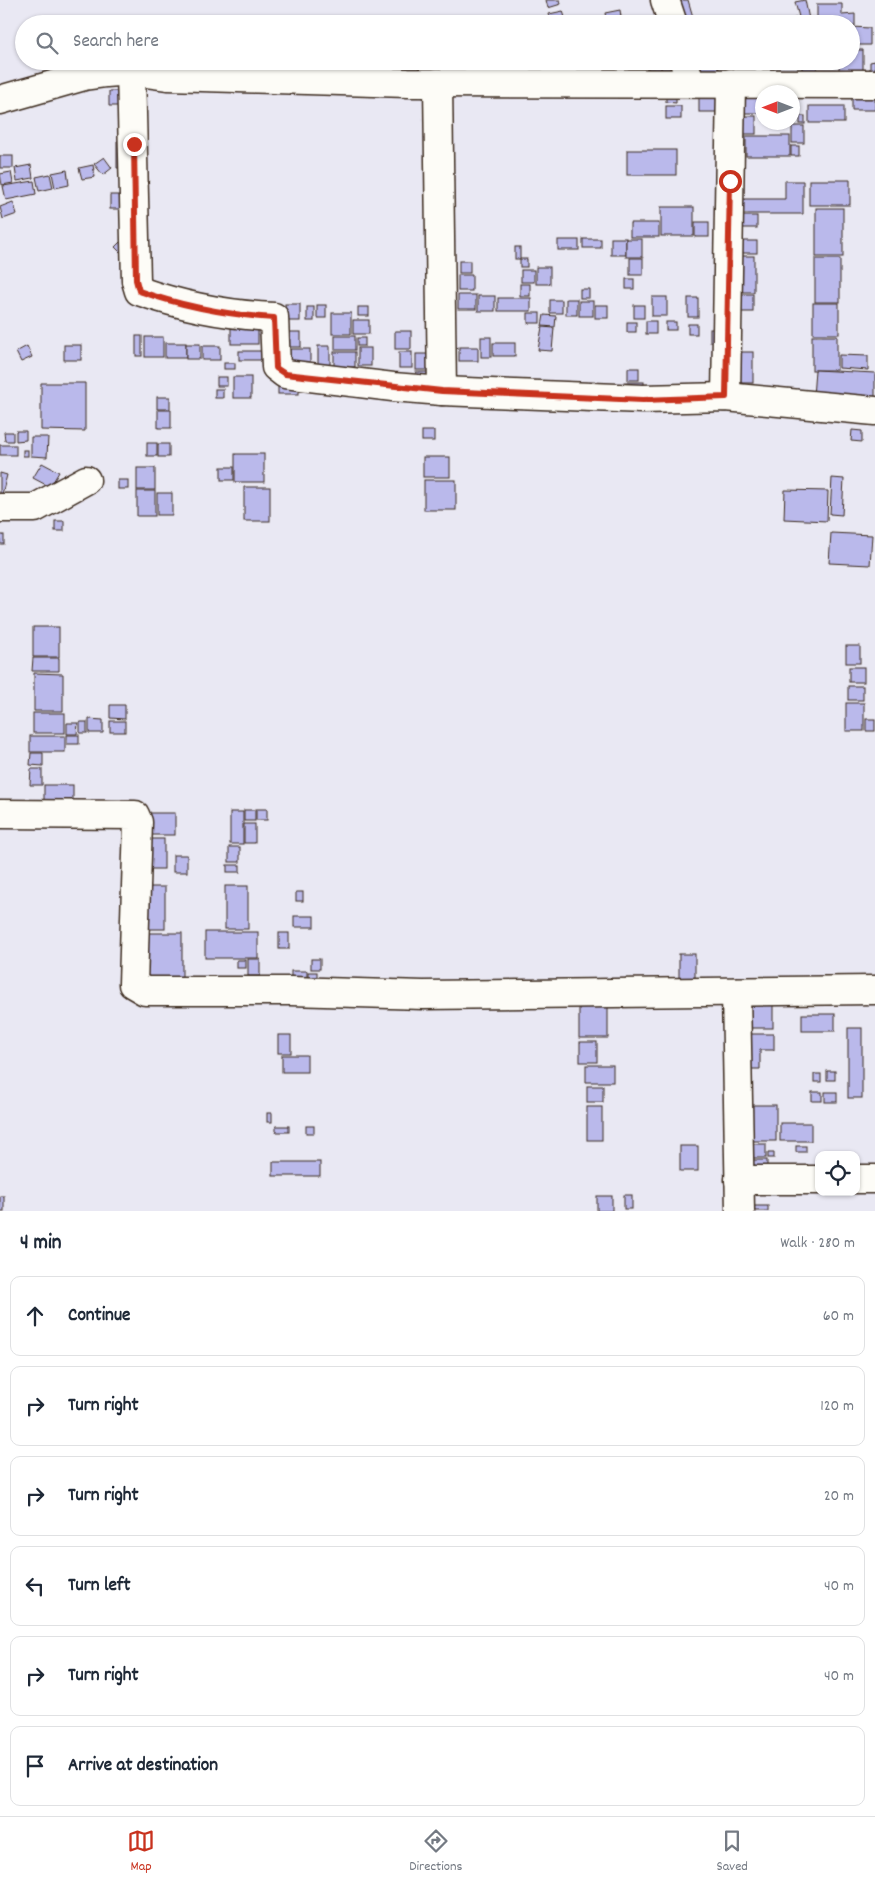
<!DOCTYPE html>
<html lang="en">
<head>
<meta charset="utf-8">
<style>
  :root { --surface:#fff; --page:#f6f6f7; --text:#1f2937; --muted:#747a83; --line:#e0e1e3; --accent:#c8321e }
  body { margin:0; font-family:Dekko,sans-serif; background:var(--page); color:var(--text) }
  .controls { position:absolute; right:15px; bottom:15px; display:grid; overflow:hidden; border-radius:10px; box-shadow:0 1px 4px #0004 }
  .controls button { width:45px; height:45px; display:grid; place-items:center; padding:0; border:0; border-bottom:1px solid var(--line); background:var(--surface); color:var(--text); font:25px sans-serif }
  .compass { position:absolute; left:755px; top:85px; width:45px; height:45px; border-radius:50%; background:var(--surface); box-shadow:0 1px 4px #0004; rotate:270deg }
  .stop { position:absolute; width:15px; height:15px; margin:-11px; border:4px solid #c8321e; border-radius:50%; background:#fff }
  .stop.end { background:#c8321e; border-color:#fff; box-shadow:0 1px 5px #0008 }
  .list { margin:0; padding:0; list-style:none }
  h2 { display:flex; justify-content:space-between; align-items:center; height:65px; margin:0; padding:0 20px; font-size:21px }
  h2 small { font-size:16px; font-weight:400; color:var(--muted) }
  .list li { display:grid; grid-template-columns:32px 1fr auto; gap:15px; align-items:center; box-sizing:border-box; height:80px; margin:0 10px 10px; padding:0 10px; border:1px solid var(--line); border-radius:10px }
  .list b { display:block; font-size:19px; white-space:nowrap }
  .list em { font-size:16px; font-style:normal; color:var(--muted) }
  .icon { flex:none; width:28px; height:28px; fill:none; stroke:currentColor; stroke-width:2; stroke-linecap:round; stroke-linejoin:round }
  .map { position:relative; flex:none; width:875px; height:1211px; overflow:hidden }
  .search { position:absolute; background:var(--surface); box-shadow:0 1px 4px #0004; left:15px; right:15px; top:15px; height:55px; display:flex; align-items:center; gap:12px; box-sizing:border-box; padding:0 18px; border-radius:28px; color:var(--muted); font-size:19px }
  .sheet { height:605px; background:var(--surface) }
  nav { display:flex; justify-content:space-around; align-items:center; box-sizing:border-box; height:70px; border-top:1px solid var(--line); background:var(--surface); font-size:14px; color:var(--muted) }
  nav a { display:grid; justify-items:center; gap:2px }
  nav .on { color:var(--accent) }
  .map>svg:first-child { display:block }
</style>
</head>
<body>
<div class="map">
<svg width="875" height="1211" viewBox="0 0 875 1211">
  <rect width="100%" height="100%" fill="#e9e8f3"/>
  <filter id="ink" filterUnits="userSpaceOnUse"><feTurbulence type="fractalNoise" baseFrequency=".02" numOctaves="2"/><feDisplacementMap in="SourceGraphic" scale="10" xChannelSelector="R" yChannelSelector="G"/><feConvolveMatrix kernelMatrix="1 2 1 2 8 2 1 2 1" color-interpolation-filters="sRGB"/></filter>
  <g filter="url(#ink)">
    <!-- building -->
    <g fill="#bab9eb" stroke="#3b2a1e">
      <polygon points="546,0 560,0 561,4 548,8"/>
      <polygon points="680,0 688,0 693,17 679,20 675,1"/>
      <polygon points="805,0 810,24 793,24 792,19 799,17 795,2"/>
      <polygon points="817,4 842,4 842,15 855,14 855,26 851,26 851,24 817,24"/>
      <polygon points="620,10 622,24 607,24 605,13"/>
      <polygon points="563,11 567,24 551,24 549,14"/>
      <polygon points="694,18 696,24 682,24 681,21"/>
      <polygon points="851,27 870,28 870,45 851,45"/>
      <polygon points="851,50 863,50 863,71 839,72 839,61 851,61"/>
      <polygon points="495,61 511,61 514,68 499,73"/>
      <polygon points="563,61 581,61 581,68 563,69"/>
      <polygon points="647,61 660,61 662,73 649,75"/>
      <polygon points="660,61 673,61 674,70 662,72"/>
      <polygon points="696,61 718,61 719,73 697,75"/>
      <rect x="757" y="61" width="16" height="15"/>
      <polygon points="875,61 875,71 870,71 870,62"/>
      <rect x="802" y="62" width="15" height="14"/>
      <polygon points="643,64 644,72 634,74 632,65"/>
      <polygon points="109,91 130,91 118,106 109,106"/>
      <polygon points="666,94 676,94 676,103 666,102"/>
      <rect x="744" y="97" width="18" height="16"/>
      <rect x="852" y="97" width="23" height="13"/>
      <rect x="699" y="98" width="20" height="14"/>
      <rect x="666" y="106" width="15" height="13"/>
      <rect x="809" y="106" width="35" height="17"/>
      <rect x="744" y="116" width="12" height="18"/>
      <rect x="800" y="116" width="5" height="8"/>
      <rect x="792" y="126" width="12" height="17"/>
      <rect x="746" y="136" width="44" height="20"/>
      <polygon points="130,140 130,168 117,168 117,141"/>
      <rect x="791" y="146" width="8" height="10"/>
      <rect x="627" y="150" width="49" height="25"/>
      <rect x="0" y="156" width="13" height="12"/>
      <polygon points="104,157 112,168 103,175 94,164"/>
      <polygon points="31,165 33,178 17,181 15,168"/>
      <polygon points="93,165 95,177 82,179 79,168"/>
      <polygon points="67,170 69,185 55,188 52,173"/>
      <polygon points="11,172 13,183 2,185 0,174"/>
      <polygon points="50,174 53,188 39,191 36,177"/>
      <rect x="809" y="180" width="41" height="25"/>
      <polygon points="34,181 36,194 6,200 3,186"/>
      <polygon points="785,181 803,181 803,214 742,214 742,199 785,199"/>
      <rect x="110" y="195" width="12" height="14"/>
      <polygon points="13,202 17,214 3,219 0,207"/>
      <rect x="661" y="207" width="33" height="29"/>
      <rect x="816" y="208" width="27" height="49"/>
      <rect x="742" y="216" width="15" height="12"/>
      <rect x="695" y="222" width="14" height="15"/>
      <rect x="630" y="223" width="29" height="14"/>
      <rect x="611" y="238" width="15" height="17"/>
      <rect x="583" y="239" width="18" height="9"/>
      <rect x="626" y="239" width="16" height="18"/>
      <polygon points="122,240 125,257 115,247"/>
      <rect x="558" y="240" width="21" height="10"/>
      <rect x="740" y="241" width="17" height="12"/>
      <rect x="515" y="247" width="5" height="12"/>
      <rect x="740" y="256" width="14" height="36"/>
      <rect x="630" y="258" width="13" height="17"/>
      <rect x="520" y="259" width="7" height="8"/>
      <rect x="815" y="259" width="25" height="43"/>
      <rect x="459" y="261" width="11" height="12"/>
      <rect x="536" y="267" width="14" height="17"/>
      <rect x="521" y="270" width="13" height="12"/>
      <rect x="458" y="275" width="14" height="16"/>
      <rect x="626" y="279" width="8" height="10"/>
      <rect x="520" y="284" width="10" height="12"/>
      <rect x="580" y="289" width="9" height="9"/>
      <rect x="738" y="294" width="15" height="18"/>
      <rect x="458" y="295" width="18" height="14"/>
      <rect x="478" y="296" width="17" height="15"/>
      <rect x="652" y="297" width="15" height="19"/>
      <rect x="498" y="298" width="33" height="13"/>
      <rect x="688" y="298" width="10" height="19"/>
      <rect x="566" y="299" width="11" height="16"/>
      <rect x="550" y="300" width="12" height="13"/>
      <rect x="579" y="301" width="14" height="15"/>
      <rect x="813" y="303" width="26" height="31"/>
      <rect x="285" y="304" width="15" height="17"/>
      <rect x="317" y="305" width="9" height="13"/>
      <rect x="595" y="305" width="13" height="13"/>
      <rect x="634" y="305" width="10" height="13"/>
      <rect x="307" y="307" width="7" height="14"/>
      <rect x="358" y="307" width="11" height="9"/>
      <rect x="332" y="313" width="19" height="21"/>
      <rect x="528" y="313" width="12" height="10"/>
      <polygon points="544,315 556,316 555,327 542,326"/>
      <rect x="353" y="320" width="16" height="14"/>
      <rect x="646" y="321" width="10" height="13"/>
      <rect x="627" y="322" width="9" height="10"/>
      <rect x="666" y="322" width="10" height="8"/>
      <rect x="688" y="324" width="9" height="10"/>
      <polygon points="542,327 554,328 552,351 538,350"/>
      <rect x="231" y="328" width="27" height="16"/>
      <rect x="710" y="329" width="13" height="13"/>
      <rect x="395" y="331" width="16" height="18"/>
      <rect x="285" y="332" width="16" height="15"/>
      <rect x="136" y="336" width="6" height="20"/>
      <rect x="335" y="336" width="20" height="14"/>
      <rect x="812" y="336" width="25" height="34"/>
      <rect x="145" y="337" width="18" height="20"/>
      <rect x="481" y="337" width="10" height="20"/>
      <rect x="357" y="338" width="8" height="8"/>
      <rect x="165" y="343" width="21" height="15"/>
      <rect x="493" y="343" width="22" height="13"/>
      <rect x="186" y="344" width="14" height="15"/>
      <rect x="64" y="345" width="17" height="15"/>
      <polygon points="27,346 32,357 21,362 16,352"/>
      <rect x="202" y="346" width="18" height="14"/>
      <rect x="318" y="346" width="12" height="19"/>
      <rect x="459" y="347" width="19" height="14"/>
      <rect x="358" y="348" width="13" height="18"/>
      <rect x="286" y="349" width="24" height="16"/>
      <rect x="239" y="351" width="24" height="9"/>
      <rect x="334" y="352" width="21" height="15"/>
      <rect x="399" y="352" width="13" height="16"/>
      <rect x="738" y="352" width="15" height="31"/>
      <rect x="416" y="354" width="23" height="16"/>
      <polygon points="839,355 868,356 868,370 839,368"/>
      <rect x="224" y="363" width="11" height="6"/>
      <rect x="628" y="368" width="11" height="12"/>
      <polygon points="815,370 875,373 875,400 813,397"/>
      <rect x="416" y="372" width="19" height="6"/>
      <rect x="217" y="377" width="10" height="9"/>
      <rect x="233" y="377" width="18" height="21"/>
      <rect x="278" y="380" width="21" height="14"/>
      <rect x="624" y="382" width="20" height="11"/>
      <polygon points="41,383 85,383 85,431 41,430"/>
      <rect x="215" y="389" width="8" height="9"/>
      <rect x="157" y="397" width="13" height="12"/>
      <rect x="158" y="410" width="13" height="18"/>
      <polygon points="852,430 862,431 862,442 851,441"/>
      <polygon points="16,431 26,431 26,440 16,441"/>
      <rect x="422" y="431" width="12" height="10"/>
      <polygon points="4,432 13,432 13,441 5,441"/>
      <polygon points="31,437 48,437 47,457 31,456"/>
      <rect x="147" y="443" width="10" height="13"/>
      <rect x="158" y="444" width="11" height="13"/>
      <rect x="0" y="445" width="16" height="10"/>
      <rect x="23" y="450" width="5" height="6"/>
      <rect x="235" y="454" width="29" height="28"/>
      <rect x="423" y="457" width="27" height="20"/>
      <polygon points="42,463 59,472 50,487 33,478"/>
      <rect x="221" y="467" width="13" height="13"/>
      <rect x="137" y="468" width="18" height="22"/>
      <polygon points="0,473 7,475 0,502"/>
      <polygon points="832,478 844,479 842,515 830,514"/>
      <rect x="118" y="480" width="10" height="9"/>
      <rect x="424" y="480" width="32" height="30"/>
      <rect x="244" y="487" width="26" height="34"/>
      <polygon points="785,490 828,491 827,521 784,519"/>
      <rect x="137" y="491" width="18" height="25"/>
      <rect x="157" y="493" width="15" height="22"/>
      <rect x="55" y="521" width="9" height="10"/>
      <polygon points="831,533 872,535 870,565 829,563"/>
      <rect x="0" y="535" width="4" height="9"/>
      <rect x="33" y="627" width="26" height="30"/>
      <rect x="846" y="646" width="14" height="17"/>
      <polygon points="33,658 59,658 59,671 32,671"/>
      <rect x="849" y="667" width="15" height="15"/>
      <polygon points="34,673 63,674 63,711 34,711"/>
      <rect x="848" y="686" width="15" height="14"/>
      <rect x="846" y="703" width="18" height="28"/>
      <polygon points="110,705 125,705 125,719 110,718"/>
      <rect x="33" y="713" width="32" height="20"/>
      <polygon points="89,719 103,720 103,733 89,733"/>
      <rect x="866" y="719" width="9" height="12"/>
      <rect x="110" y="721" width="15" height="11"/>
      <rect x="80" y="722" width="7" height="11"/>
      <polygon points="67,723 78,723 77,734 67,734"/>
      <rect x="67" y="735" width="12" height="9"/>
      <rect x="30" y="736" width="35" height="16"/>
      <polygon points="31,753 43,753 43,766 30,765"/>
      <polygon points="31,769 42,769 42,785 30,785"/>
      <rect x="44" y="785" width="29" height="18"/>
      <rect x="256" y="809" width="11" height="11"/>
      <rect x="244" y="810" width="11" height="11"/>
      <rect x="230" y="812" width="13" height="32"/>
      <rect x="148" y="813" width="27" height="22"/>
      <rect x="244" y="824" width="11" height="19"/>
      <rect x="150" y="839" width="14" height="30"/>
      <rect x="229" y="847" width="11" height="15"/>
      <rect x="173" y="855" width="14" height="17"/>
      <rect x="227" y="865" width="13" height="7"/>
      <rect x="225" y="886" width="23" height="43"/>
      <rect x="148" y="887" width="17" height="42"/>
      <rect x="296" y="892" width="7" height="9"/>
      <rect x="294" y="916" width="20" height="11"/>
      <rect x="205" y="932" width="53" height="26"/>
      <rect x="146" y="933" width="36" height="48"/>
      <rect x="279" y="933" width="10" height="16"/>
      <rect x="679" y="954" width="16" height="26"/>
      <rect x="248" y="959" width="12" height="17"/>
      <rect x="311" y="959" width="9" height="10"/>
      <rect x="237" y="960" width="9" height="8"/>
      <rect x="291" y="971" width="16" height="12"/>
      <rect x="308" y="972" width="9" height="11"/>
      <rect x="750" y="997" width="23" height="31"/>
      <rect x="579" y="999" width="29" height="39"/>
      <rect x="802" y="1014" width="33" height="17"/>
      <rect x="848" y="1028" width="14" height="70"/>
      <polygon points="747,1034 774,1034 774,1050 760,1050 760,1069 747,1069"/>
      <rect x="278" y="1035" width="13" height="18"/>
      <rect x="580" y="1042" width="17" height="20"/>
      <rect x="282" y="1055" width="25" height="17"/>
      <rect x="586" y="1065" width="27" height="17"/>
      <rect x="827" y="1071" width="8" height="9"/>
      <rect x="814" y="1074" width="7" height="8"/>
      <rect x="587" y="1086" width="16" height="16"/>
      <rect x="812" y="1092" width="10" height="9"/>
      <rect x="825" y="1092" width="12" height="10"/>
      <rect x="751" y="1105" width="25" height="36"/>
      <rect x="587" y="1107" width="15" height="33"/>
      <rect x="267" y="1113" width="5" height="9"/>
      <rect x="780" y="1123" width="31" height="18"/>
      <rect x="276" y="1126" width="13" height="6"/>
      <rect x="306" y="1126" width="8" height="7"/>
      <rect x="751" y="1144" width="15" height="14"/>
      <rect x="680" y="1146" width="18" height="25"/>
      <rect x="796" y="1146" width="10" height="6"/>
      <rect x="768" y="1153" width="6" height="5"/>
      <rect x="752" y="1160" width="15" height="8"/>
      <rect x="273" y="1162" width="47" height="14"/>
      <rect x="624" y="1195" width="8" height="14"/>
      <rect x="0" y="1196" width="4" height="15"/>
      <rect x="597" y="1196" width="15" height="15"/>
      <rect x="752" y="1206" width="16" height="5"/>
    </g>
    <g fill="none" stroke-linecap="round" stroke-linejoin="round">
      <defs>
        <g id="minor">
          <polyline points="665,0 673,24"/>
          <polyline points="684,61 690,83"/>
          <path d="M131,71l5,210 3,10c43,15 90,24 135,26l2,50 9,7 108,13 49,4 -4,-308"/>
          <polyline points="0,100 84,76 106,73 131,71 167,76 408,83 875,84"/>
          <polyline points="442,391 643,399 726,397 875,411"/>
          <polyline points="726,397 731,83"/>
          <polyline points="0,508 35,508 86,480"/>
          <polyline points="0,814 135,815 138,822 133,984 145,991 291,991 423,995 875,990"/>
          <polyline points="736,992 740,1211"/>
          <polyline points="856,1179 875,1179"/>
          <polyline points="739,1180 819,1180"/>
        </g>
      </defs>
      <!-- minor casing -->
      <use href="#minor" stroke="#3b2a1e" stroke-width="31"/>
      <!-- minor -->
      <use href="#minor" stroke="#fdfcf7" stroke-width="28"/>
    </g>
  </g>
  <g fill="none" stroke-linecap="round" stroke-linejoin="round" filter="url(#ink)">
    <!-- route -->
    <path stroke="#c8321e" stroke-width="6" d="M134,144l2,136 3,11c43,15 90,24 135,27l2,50 9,6 157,17 201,9 83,-3 4,-216"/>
  </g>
</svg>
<div class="controls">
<button><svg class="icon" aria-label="locate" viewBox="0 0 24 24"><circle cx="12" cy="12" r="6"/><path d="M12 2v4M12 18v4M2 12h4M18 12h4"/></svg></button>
</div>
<svg class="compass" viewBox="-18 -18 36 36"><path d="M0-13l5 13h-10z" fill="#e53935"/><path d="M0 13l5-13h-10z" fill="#747a83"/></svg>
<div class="stop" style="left:730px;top:181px"></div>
<div class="stop end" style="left:134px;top:144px"></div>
<div class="search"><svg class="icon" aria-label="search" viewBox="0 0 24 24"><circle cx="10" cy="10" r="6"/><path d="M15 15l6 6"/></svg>Search here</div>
</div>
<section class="sheet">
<h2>4 min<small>Walk · 280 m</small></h2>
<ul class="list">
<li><svg class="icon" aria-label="ahead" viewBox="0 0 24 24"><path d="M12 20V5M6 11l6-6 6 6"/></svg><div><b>Continue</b></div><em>60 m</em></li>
<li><svg class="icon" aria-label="right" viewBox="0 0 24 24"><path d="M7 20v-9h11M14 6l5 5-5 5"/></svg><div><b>Turn right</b></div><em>120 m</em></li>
<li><svg class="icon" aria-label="right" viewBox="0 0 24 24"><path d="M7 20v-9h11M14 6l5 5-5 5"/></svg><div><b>Turn right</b></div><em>20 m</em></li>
<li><svg class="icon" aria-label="left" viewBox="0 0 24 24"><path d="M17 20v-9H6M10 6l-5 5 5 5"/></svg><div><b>Turn left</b></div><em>40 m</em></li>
<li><svg class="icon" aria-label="right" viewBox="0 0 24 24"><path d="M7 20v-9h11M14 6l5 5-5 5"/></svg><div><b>Turn right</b></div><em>40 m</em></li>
<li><svg class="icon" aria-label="arrive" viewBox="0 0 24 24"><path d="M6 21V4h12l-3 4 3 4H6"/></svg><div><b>Arrive at destination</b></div></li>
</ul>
</section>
<nav>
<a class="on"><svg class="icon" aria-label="map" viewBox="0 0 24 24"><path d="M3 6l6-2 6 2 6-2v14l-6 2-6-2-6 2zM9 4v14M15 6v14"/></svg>Map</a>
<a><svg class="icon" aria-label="directions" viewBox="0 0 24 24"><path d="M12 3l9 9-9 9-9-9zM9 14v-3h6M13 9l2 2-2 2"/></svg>Directions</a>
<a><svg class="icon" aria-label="saved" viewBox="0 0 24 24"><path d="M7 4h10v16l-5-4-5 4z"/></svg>Saved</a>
</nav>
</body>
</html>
